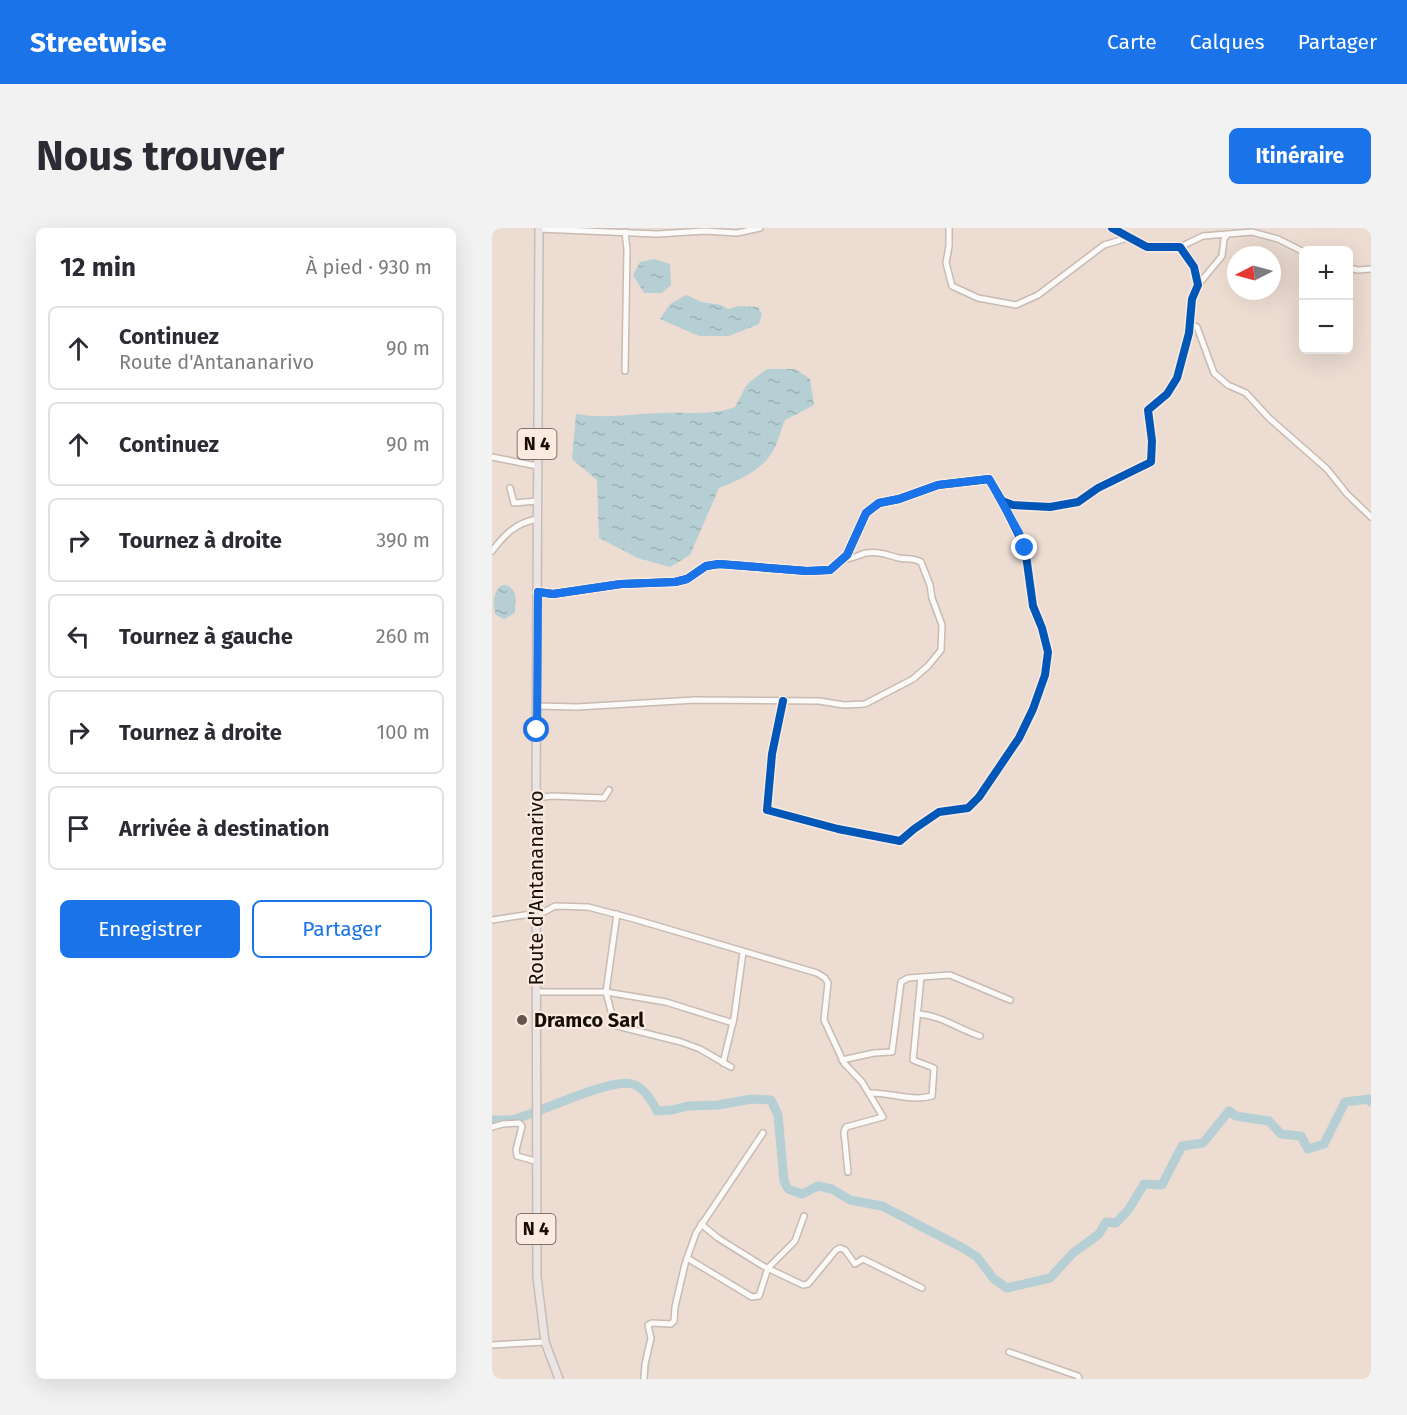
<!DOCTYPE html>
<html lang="fr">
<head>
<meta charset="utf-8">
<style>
  :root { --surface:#fff; --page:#f2f2f3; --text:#2b2b33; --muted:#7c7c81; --line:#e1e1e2; --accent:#1a73e8 }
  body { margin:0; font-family:"Fira Sans",sans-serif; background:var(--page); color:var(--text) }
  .controls { position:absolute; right:18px; top:18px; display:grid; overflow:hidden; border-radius:9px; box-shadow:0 6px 24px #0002 }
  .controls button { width:54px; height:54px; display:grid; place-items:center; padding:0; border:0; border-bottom:2px solid var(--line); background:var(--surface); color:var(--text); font:30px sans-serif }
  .compass { position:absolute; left:735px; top:18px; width:54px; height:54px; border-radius:50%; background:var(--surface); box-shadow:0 6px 24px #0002; rotate:264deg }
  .stop { position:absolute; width:18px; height:18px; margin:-14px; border:4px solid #1a73e8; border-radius:50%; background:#fff }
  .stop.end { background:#1a73e8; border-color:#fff; box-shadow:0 2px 6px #0008 }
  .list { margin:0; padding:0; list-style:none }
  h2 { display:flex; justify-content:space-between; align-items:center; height:78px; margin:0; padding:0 24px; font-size:26px }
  h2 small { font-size:20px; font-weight:400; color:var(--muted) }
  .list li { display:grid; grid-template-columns:39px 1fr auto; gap:18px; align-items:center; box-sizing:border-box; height:84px; margin:0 12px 12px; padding:0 12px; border:2px solid var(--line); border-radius:9px }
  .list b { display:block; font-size:22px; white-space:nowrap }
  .list p { margin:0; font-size:20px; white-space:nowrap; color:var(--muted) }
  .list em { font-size:20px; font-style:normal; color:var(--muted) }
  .actions { display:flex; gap:12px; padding:18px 24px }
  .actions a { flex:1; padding:14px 0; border:2px solid var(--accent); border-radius:9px; text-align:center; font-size:21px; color:var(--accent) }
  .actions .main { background:var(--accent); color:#fff }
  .icon { flex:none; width:33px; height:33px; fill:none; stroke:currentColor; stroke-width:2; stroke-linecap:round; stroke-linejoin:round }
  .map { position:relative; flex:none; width:879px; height:1151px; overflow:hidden; border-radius:9px }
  header { display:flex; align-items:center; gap:36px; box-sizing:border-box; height:84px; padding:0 30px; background:var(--accent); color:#fff }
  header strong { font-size:28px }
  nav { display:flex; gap:33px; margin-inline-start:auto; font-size:21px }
  .intro { display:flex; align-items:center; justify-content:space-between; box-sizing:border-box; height:144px; padding:0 36px }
  h1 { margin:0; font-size:42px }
  .button { padding:15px 27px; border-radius:9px; background:var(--accent); color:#fff; font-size:21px; font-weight:700 }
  main { display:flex; gap:36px; padding:0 36px }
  aside { flex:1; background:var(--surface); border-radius:9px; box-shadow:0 6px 24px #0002 }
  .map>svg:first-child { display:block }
</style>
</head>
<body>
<header>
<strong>Streetwise</strong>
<nav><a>Carte</a><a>Calques</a><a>Partager</a></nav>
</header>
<div class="intro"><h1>Nous trouver</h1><a class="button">Itinéraire</a></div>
<main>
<aside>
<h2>12 min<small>À pied · 930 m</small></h2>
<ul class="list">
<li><svg class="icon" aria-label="ahead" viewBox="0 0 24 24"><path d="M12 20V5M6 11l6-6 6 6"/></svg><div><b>Continuez</b><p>Route d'Antananarivo</p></div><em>90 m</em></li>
<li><svg class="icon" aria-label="ahead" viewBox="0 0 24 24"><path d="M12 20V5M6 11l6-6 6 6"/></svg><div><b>Continuez</b></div><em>90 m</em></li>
<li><svg class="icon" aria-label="right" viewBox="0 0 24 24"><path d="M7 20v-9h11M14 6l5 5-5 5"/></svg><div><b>Tournez à droite</b></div><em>390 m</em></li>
<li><svg class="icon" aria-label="left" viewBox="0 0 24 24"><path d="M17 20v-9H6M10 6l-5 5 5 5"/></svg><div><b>Tournez à gauche</b></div><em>260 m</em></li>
<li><svg class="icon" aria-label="right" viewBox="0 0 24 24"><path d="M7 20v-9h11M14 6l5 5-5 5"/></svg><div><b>Tournez à droite</b></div><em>100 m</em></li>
<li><svg class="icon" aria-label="arrive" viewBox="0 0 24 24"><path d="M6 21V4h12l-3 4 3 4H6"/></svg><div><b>Arrivée à destination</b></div></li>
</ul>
<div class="actions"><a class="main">Enregistrer</a><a>Partager</a></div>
</aside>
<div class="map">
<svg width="879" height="1151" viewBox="0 0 879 1151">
  <defs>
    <pattern id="water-ripples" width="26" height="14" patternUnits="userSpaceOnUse" patternTransform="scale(1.5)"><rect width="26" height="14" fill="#b6cfd4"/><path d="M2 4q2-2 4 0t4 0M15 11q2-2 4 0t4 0" fill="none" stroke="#9cb1b4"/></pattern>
  </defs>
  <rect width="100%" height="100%" fill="#ecdcd2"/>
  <!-- water -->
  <g fill="url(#water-ripples)">
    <polygon points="162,31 178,36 179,57 170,65 152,65 141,47 148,34"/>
    <polygon points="194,67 210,74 229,77 236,81 246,78 266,79 270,86 267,96 237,108 207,108 168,91 178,76"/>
    <path d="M275,141h28l15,10 4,26 -29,15c-4,10 -7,22 -12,31 -12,20 -33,29 -54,37l-29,67 -20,12 -32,-9 -39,-20 -2,-58 -25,-21 4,-45c28,5 57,0 85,-1 25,-1 50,3 74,-6l12,-23z"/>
    <path d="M13,357c14,4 10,16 10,28l-11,6 -8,-4c-4,-11 -3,-20 4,-29z"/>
  </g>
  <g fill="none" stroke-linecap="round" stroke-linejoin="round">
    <!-- river -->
    <path stroke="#b6cfd4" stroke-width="9" d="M0,892c7,0 16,1 23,-1 26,-7 95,-41 117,-35 12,3 20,17 25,27l15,-1 16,-4 30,-1 34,-6 19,1 7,15 6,66 4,8 14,5 16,-8 14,3 18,11 32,6 81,42 14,9 17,22 13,9 43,-10 23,-25 26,-19 7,-12 10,1 13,-14 15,-25 18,1 20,-39 21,-3 26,-32 7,5 33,5 12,13 20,2 7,13 16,-5 21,-42 24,-3 2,3"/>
    <defs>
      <g id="minor">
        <polyline points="457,0 457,18 454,35 460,58 486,70 524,77 546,67 612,17 639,9"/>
        <polyline points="47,1 165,6 213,3 245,5 268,0"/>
        <polyline points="133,4 135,21 133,143"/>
        <polyline points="688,19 711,8 760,4 786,11 812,24"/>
        <polyline points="856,40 866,42 879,41"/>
        <polyline points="706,57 730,28 732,11 735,7"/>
        <polyline points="698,96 705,99 722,145 736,157 754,165 777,190 835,241 855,266 879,289"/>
        <polyline points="0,229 45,238"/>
        <polyline points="18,260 22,275 45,273"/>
        <path d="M0,323c13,-17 24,-28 45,-32"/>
        <polyline points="46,364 61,366 129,356 183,354 195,351 214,338 227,336 315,343 338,342 355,327 374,285 387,275 407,271 446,257 497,251 510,273 521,277 558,279 586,274 606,260 659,234 660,213 656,182 675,166 685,150 697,105 700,71 706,57 702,39 688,19 655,19 620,0"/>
        <polyline points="291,473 280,526 275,582 346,601 408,613 422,601 447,584 476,580 487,569 527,510 541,481 553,447 556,424 550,400 541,378 533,320 510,273"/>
        <path d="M46,478l39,1 118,-7 124,1 25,4 21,-1 48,-25 15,-13 13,-16 1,-25 -10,-27 -2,-13 -9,-23c-10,-5 -13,-2 -22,-4 -12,-3 -21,-7 -33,-5 -8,2 -15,7 -23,6"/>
        <polyline points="44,570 60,568 112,570 117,562"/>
        <polyline points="125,686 114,764 122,795 125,798 189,814 208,821 239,839"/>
        <polyline points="0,692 52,684 63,678 96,679 142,691 325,745 333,750 336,755 332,792 352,835 370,854 391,889 354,899 352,904 356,944"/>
        <polyline points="44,764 114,764 174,774 241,795"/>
        <path d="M425,786c24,1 41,15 63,22"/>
        <polyline points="350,832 382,825 400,824 409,754 416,750 458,747 518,772"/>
        <polyline points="231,835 242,790 251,724"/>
        <path d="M377,865c21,-1 43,9 63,3l2,-28 -21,-8 8,-83"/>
        <polyline points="0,899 11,896 27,895 30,898 24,922 25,928 43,933"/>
        <polyline points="209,996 226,1010 271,1038 311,1057 316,1056 344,1022 348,1020 353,1022 363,1036 371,1031 430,1060"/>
        <polyline points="195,1030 260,1069 267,1068 276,1040 303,1013 312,988"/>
        <polyline points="0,1117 53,1114"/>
        <polyline points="517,1124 586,1148 587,1151"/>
        <polyline points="152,1151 153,1136 159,1110 156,1097 160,1095 179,1096 182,1093 183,1079 193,1036 204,1005 271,905"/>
      </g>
      <polyline id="major" points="47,0 44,570 45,1049 53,1114 67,1151"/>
    </defs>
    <!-- minor casing -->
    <use href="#minor" stroke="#c7bbb3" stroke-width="8"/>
    <!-- major casing -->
    <use href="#major" stroke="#c5bdb9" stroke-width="10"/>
    <!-- minor -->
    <use href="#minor" stroke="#fcfaf8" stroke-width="5"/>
    <!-- major -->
    <use href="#major" stroke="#ece4e3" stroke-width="7"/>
    <defs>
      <g id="cycleway">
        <polyline points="46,364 61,366 129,356 183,354 195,351 214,338 227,336 315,343 338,342 355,327 374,285 387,275 407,271 446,257 497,251 510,273 521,277 558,279 586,274 606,260 659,234 660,213 656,182 675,166 685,150 697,105 700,71 706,57 702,39 688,19 655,19 620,0"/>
        <polyline points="291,473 280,526 275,582 346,601 408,613 422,601 447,584 476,580 487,569 527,510 541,481 553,447 556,424 550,400 541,378 533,320 510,273"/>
      </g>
    </defs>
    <!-- cycleway casing -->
    <use href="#cycleway" stroke="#fbeadf" stroke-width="11"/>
    <!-- cycleway -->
    <use href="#cycleway" stroke="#0057b8" stroke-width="8"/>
  </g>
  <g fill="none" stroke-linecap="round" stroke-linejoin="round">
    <!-- route -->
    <polyline stroke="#1a73e8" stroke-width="8" points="45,502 46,364 61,366 129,356 183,354 195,351 214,338 227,336 315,343 338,342 355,327 374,285 387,275 407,271 446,257 497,251 527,305 533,320"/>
  </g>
  <!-- markers -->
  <circle fill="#61554e" stroke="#fbeadf" stroke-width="2" cx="30" cy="792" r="6"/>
  <g text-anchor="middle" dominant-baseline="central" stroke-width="4.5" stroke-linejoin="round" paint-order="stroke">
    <!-- shield labels -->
    <g fill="#fbeadf" stroke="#5b4f48" stroke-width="1.5">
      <rect x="25.5" y="201" width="39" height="30" rx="4.5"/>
      <rect x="24.5" y="986" width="39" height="30" rx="4.5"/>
    </g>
    <g font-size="18" font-weight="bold" fill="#160d07">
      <text x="45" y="216">N 4</text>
      <text x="44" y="1001">N 4</text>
    </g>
    <!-- street labels -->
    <g font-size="20" fill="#160d07" stroke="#fbeadf">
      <text transform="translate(44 660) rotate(-90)">Route d'Antananarivo</text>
    </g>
    <!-- poi labels -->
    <g font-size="20" font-weight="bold" fill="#160d07" stroke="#fbeadf" text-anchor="start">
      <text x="42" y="792">Dramco Sarl</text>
    </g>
  </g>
</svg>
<div class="controls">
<button>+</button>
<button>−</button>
</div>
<svg class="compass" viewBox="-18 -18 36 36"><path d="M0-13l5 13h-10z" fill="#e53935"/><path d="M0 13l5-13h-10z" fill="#7c7c81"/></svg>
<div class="stop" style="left:45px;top:502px"></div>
<div class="stop end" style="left:533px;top:320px"></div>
</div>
</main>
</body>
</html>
